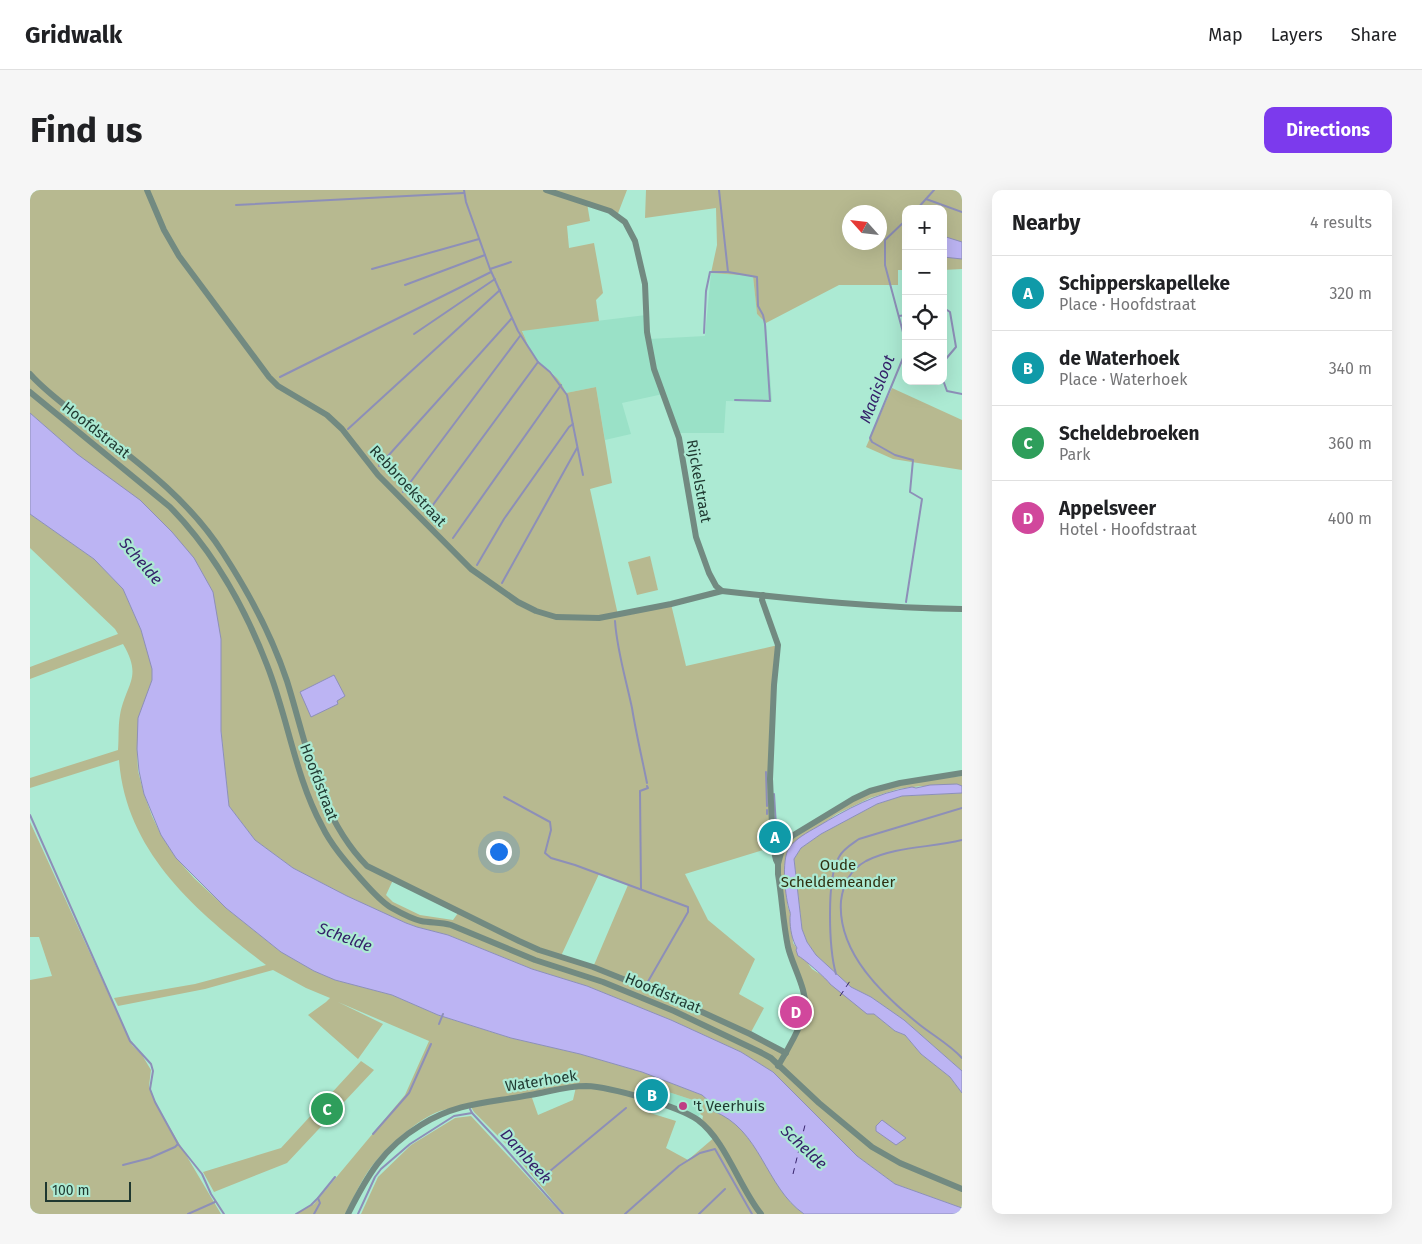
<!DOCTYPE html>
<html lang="en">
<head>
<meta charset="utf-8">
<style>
  :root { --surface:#fff; --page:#f6f6f6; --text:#202124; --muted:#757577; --line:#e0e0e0; --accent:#7c3aed }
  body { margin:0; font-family:"Fira Sans",sans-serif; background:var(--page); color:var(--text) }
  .controls { position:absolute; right:15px; top:15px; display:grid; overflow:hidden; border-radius:10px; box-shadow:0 5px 20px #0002 }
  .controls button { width:45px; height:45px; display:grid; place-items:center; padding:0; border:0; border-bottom:1px solid var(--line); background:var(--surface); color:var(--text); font:25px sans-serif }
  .compass { position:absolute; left:812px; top:15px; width:45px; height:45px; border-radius:50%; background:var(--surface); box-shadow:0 5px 20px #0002; rotate:297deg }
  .scale { position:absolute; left:15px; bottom:12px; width:86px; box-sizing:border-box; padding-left:5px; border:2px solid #1f3830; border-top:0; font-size:14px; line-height:18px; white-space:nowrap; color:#1f3830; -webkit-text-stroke:4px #acead3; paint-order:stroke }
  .you { position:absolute; left:468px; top:661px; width:18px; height:18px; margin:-12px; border:4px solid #fff; border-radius:50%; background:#1a73e8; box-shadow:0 0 0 8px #1a73e833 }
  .badge { display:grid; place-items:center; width:32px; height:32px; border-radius:50%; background:var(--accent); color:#fff; font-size:16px; font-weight:700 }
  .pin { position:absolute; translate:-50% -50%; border:2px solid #fff; box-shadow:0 1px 5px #0006 }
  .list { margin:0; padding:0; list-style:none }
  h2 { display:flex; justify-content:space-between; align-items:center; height:65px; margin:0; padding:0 20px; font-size:21px }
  h2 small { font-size:16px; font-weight:400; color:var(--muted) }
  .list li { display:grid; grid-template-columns:32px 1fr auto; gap:15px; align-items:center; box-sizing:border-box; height:75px; padding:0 20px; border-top:1px solid var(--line) }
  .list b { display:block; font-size:19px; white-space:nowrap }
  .list p { margin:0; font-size:16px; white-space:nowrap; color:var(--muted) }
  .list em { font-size:16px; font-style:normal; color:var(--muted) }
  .icon { flex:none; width:28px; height:28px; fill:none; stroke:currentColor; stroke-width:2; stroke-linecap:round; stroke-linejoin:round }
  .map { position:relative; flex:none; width:932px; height:1024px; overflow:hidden; border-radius:10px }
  header { display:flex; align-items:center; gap:30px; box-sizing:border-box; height:70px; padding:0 25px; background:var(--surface); border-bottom:1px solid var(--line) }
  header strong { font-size:24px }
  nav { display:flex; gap:28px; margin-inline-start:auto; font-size:18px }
  .intro { display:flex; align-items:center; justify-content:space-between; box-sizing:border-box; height:120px; padding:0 30px }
  h1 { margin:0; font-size:35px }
  .button { padding:12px 22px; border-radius:10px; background:var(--accent); color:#fff; font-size:18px; font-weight:700 }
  main { display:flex; gap:30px; padding:0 30px }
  aside { flex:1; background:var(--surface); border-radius:10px; box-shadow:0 5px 20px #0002 }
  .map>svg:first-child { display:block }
</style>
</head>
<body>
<header>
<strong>Gridwalk</strong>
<nav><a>Map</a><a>Layers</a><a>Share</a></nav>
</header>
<div class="intro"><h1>Find us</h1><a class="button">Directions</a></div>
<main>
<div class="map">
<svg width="932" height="1024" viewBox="0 0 932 1024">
  <rect width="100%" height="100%" fill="#acead3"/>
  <!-- built -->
  <g fill="#9ae1c7">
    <polygon points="681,83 723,86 727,124 736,133 742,212 696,211 694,243 647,243 633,204 592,213 601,244 575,250 566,197 536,203 521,181 509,173 501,163 492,140 616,125 619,149 675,146"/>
    <polygon points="614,894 669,912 673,917 670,924 668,927 603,906 605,900"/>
  </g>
  <!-- green -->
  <g fill="#b7b990" fill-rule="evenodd">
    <path d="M0,0h597l-10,26 -30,-13 3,18 -23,5 2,22 25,-5 9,50 -7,7 3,21 -77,10c5,10 8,24 17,32 13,13 19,11 27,30l30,-6 16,96 -22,6 28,126 53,-11 15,62 92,-21 -5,85v117l-88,27 23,46 47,39 -16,35 25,14 -14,26 36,19 20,-43 -15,-52 -13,-84 7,-30 68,-45 47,-16 62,-7v10h-41l-23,3 -28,9 -33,16 -41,28 -7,6 -4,14 1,32 2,14 3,6 2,29 19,26 14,9 16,15 32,21 21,17 10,4 16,19 29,23 12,16v115l-67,-24 -38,-28 -84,-84 -32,-20 -70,-32 -84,-34 -55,-17 -84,-34 -31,-8 -11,-4 -59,-27 -54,-28 -38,-28 -26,-34 -8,-75 -9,-140 -19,-33 -21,-26 -95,-78 -47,-41zM569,684l29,11 -34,80 -33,-9zM363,690l65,33 -5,7 -33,-5 -27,-13 -7,-7z"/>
    <path d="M616,0h316v79l-19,1v-61h-37v61h-8v15h-59l-73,38 -9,-9 -4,-38 -42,-3 6,-28 -1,-37 -71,10zM819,22h30v30h-30z"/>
    <polygon points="862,198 932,230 932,280 863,269 836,257"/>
    <path d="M0,324l64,45 29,30 18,41 9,27 2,12v11l-15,69 1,22 6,23 8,22 9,19 15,23 18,20 32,30 55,44 33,19 21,9 57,15 46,20 73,23 69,16 62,18 60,23 8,7 3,9c49,18 52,76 91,103h-240l-59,-71 -31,-31 -3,-5c-10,0 -21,1 -31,4 -23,8 -57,39 -71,59 -9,13 -16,29 -24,44h-49l18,-10 91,-109 24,-54 -91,-39 45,22 -25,35 -50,-44 18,-13 4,-4 -24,-10 -33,-18 -68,19 -87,17 -4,-8 81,-14 71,-19c-69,-53 -140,-112 -147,-205l-89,28v-10l88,-28c1,-11 0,-24 2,-35 6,-32 23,-37 3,-71l-93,35v-12l88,-33 -3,-5 -85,-81zM614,894l55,18 4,5 -3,7 3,2 -1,5 14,15 -28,24 -22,-12 10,-27 -29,-9 3,-11 -17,-5 2,-6h5zM546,897l-3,13 -35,15 -7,-20z"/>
    <polygon points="620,366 628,400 607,405 598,372"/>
    <polygon points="932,603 932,881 874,830 841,807 821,797 786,765 777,752 772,739 764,669 771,658 791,644 847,614 872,606"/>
    <polygon points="0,632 102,855 112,865 121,880 119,896 127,916 191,1024 0,1024 0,790 22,786 9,747 0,747"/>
    <polygon points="331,871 344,880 257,973 184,1002 173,982 251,958"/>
    <polygon points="441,926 532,1024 331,1024 348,987 381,955 425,928"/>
  </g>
  <!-- water -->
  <g fill="#bcb4f3" stroke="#8d8fb8">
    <polygon points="913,46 932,52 932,69 913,67"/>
    <path d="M0,223l47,41 63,46 32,32 22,26 19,34 8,47v92l8,75 26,34 38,28 54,28 59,27 11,4 31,8 84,34 55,17 84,34 70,32 32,20 84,84 38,28 67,24v6h-158c-39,-27 -43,-85 -91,-103l-3,-9 -8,-7 -60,-23 -62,-18 -69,-16 -73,-23 -46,-20 -57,-15 -21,-9 -33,-19 -55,-44 -50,-50 -15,-23 -17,-41 -5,-23 -2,-22 1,-31 14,-38v-11l-11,-39 -18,-41 -29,-30 -64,-45z"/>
    <polygon points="304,485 315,506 307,511 308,514 281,527 270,502"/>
    <path d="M927,594l5,2v7l-60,3 -25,8 -56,30 -20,14 -7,11 8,70 5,13 9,13 35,32 20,10 33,23 58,51v22l-12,-16 -29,-23 -16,-19 -10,-4 -21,-17h-7l-37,-30c-2,-4 -28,-27 -32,-28l-2,-6 1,-2c-5,-8 -7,-19 -7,-29 0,-6 1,-2 0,-7 -5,-14 -9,-52 -1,-64 6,-9 19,-16 28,-21 30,-18 59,-34 95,-40l4,1 14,-3z"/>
    <polygon points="852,930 876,948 866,955 846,941 846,936"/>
  </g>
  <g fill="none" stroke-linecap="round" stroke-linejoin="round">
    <!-- stream -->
    <g stroke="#8d8fb8" stroke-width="2">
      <polyline points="434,0 436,12 460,79 488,141 508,172 520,182 537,205 553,285"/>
      <polyline points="896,9 932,22"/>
      <polyline points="206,15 434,3"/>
      <polyline points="887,19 904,0"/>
      <polyline points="342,79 449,49"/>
      <polyline points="460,79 481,72"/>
      <polyline points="698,82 727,87 728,116 733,125 735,134 740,211 705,210"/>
      <polyline points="375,95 455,65"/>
      <polyline points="913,120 917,120 920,122 926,157 915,170 913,182"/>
      <polyline points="869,126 876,125"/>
      <polyline points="674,143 676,101 680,82 698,82 689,0"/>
      <polyline points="384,144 465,89"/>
      <polyline points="250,187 461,82"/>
      <polyline points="913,190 917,201 932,204"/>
      <polyline points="318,239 470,100"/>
      <polyline points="349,276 482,128"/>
      <polyline points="373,302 490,146"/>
      <polyline points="397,323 508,172"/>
      <polyline points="423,348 531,195"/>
      <polyline points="447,375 474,329 539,237 543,234"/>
      <polyline points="472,393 547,258"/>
      <polyline points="876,412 892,309 880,302 883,270 865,265 842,252 840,248 873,168 874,146 855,75 855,50 876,30"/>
      <path d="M585,431c2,30 11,58 17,87 4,25 10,50 15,75"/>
      <polyline points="736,582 737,616"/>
      <polyline points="744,604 746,636"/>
      <polyline points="474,607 520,632 521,640 515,663 521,668 545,675 658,717 658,722 616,795"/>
      <polyline points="737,620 737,624"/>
      <polyline points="0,625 100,851 121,874 123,881 120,899 125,912 148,954 172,984 181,1004 194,1024"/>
      <path d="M932,650c-32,8 -66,6 -96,21 -16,9 -23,23 -25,40 -4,52 43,95 79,124 14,11 30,20 42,33"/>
      <polyline points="611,699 610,601 618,598 617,596"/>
      <path d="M806,784c-7,-25 -10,-95 3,-117 4,-8 13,-13 20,-18l103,-31"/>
      <polyline points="409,834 413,824"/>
      <polyline points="440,919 442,923 473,956 533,1024"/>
      <polyline points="343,944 379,903 401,854"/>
      <polyline points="93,975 120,968 145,957 148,954"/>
      <polyline points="514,986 596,918"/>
      <polyline points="158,1024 185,1012"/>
      <polyline points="266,1024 281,1015 288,1008"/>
      <polyline points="284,1024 290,1013 288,1008 305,987"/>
      <polyline points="328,1024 345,987 351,979 380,954 424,926 442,923"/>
      <polyline points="595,1024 649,976 670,963 685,959 722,1024"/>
      <polyline points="669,1024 695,999"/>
    </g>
    <!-- ferry -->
    <g stroke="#35226a" stroke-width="1" stroke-dasharray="6 5" stroke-linecap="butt">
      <polyline points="810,806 820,791"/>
      <polyline points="763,984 775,935"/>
    </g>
    <!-- street -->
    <g stroke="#728a81" stroke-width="6">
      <polyline points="117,0 134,40 149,66 239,187 248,196 297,225 312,239 348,285 441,379 488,412 506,421 526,427 569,428 641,414 692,401"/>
      <path d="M516,0l64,21 15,11 10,19 10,43 2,48 7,37 25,69 17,99 13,36 7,13 6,5c80,9 160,17 240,18"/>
      <path d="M0,184c16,18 36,32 55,47 50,39 103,77 138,132 26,40 49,83 64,128 20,64 31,135 80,185l152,75 20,9 54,17 85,34 72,33 36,19"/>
      <path d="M0,202l140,115c43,44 75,101 97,158 21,53 28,111 55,161 9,19 25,37 38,52 9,10 19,22 30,29 9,5 21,12 31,14 11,2 20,1 30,4l84,35 68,22 71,29 86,41 11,6 48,45 53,44 28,16 62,26"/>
      <polyline points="733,405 732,410 748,455 744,495 740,589 743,657 746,670 748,674"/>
      <path d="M748,876c8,-13 25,-43 27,-56 3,-19 -13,-45 -17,-63 -5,-24 -6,-49 -10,-73v-10l3,-11 4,-9 7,-8 61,-37 17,-8 30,-8 62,-10"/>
      <path d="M318,1024c19,-38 35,-66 73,-89 37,-23 68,-22 109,-30 18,-3 37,-9 56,-9 25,1 92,20 112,34 28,21 41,67 63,94"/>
    </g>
  </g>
  <!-- markers -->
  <circle fill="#bf3c84" stroke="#acead3" stroke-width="2" cx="653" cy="916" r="5"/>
  <g text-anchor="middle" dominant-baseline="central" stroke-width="4.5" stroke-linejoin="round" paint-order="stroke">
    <!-- street labels -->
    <g font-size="15" fill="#1f3830" stroke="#acead3">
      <text transform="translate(66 240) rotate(38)">Hoofdstraat</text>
      <text transform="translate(669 291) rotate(80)">Rijckelstraat</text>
      <text transform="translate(378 296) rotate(47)">Rebbroekstraat</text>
      <text transform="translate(289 592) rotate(69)">Hoofdstraat</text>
      <text transform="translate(633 803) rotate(23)">Hoofdstraat</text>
      <text transform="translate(511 891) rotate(-9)">Waterhoek</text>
    </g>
    <!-- park labels -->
    <g font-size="15" fill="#2f3011" stroke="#acead3">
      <text x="808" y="675">Oude<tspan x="808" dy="17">Scheldemeander</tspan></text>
    </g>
    <!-- poi labels -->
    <g font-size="15" fill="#1f3830" stroke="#acead3" text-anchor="start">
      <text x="663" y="916">'t Veerhuis</text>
    </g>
    <!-- water labels -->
    <g font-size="16" font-style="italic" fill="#35226a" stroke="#acead3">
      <text transform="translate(847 199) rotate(-69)">Maaisloot</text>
      <text transform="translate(111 371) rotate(49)">Schelde</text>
      <text transform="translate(315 747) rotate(20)">Schelde</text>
      <text transform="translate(774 957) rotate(43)">Schelde</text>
      <text transform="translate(496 966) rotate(48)">Dambeek</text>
    </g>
  </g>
</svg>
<div class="controls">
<button>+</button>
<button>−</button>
<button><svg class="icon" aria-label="locate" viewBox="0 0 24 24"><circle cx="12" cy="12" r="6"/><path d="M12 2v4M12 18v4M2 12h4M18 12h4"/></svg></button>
<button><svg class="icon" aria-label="layers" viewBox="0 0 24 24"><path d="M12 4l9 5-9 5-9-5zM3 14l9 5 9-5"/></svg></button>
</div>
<svg class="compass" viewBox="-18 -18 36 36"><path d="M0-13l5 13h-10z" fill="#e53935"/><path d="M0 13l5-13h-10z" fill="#757577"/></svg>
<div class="scale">100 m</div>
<div class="you"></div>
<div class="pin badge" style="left:745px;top:647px;background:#0f9aa8">A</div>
<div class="pin badge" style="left:622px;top:905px;background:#0f9aa8">B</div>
<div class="pin badge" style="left:297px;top:919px;background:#2e9e5b">C</div>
<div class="pin badge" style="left:766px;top:822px;background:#d1479c">D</div>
</div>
<aside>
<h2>Nearby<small>4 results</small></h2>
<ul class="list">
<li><span class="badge" style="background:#0f9aa8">A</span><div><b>Schipperskapelleke</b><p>Place · Hoofdstraat</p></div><em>320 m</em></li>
<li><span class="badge" style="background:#0f9aa8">B</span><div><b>de Waterhoek</b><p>Place · Waterhoek</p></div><em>340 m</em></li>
<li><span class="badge" style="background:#2e9e5b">C</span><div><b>Scheldebroeken</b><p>Park</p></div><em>360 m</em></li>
<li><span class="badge" style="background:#d1479c">D</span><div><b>Appelsveer</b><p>Hotel · Hoofdstraat</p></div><em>400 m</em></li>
</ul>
</aside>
</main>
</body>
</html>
